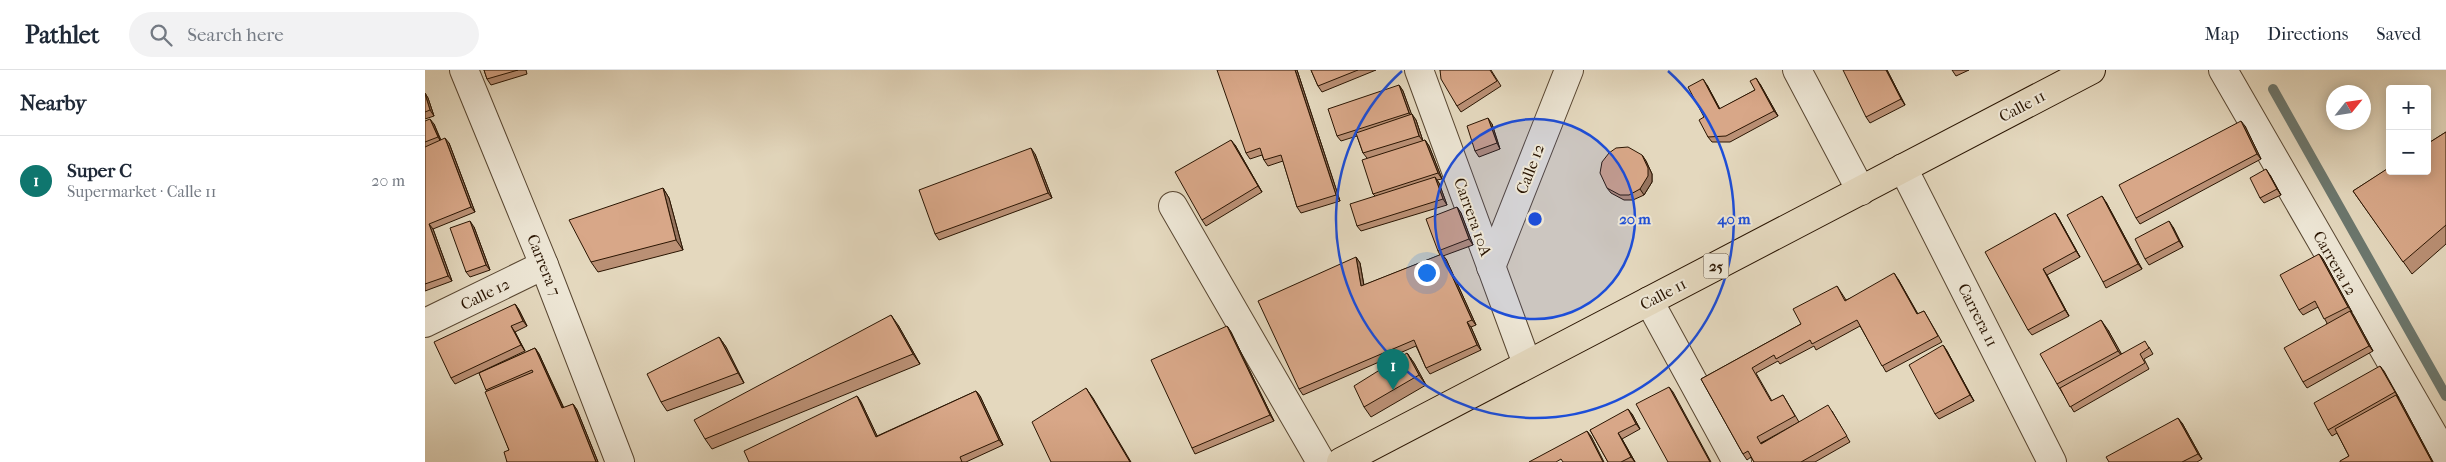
<!DOCTYPE html>
<html lang="en">
<head>
<meta charset="utf-8">
<style>
  :root { --surface:#fff; --page:#f2f2f3; --text:#1f2937; --muted:#747a83; --line:#e0e1e3; --accent:#0f766e }
  body { margin:0; font-family:"IM FELL French Canon",serif; background:var(--page); color:var(--text) }
  .controls { position:absolute; right:15px; top:15px; display:grid; overflow:hidden; border-radius:5px; box-shadow:0 2px 12px #0003 }
  .controls button { width:45px; height:45px; display:grid; place-items:center; padding:0; border:0; border-bottom:1px solid var(--line); background:var(--surface); color:var(--text); font:25px sans-serif }
  .compass { position:absolute; left:1901px; top:15px; width:45px; height:45px; border-radius:50%; background:var(--surface); box-shadow:0 2px 12px #0003; rotate:60deg }
  .you { position:absolute; left:1001px; top:202px; width:18px; height:18px; margin:-12px; border:4px solid #fff; border-radius:50%; background:#1a73e8; box-shadow:0 0 0 8px #1a73e833 }
  .badge { display:grid; place-items:center; width:32px; height:32px; border-radius:50%; background:var(--accent); color:#fff; font-size:16px; font-weight:700 }
  .pin { position:absolute; translate:-50% -41px; filter:drop-shadow(0 1px 2px #0008) }
  .pin::after { content:''; position:absolute; top:26px; width:18px; height:15px; background:inherit; clip-path:polygon(0 0,100% 0,50% 100%) }
  .list { margin:0; padding:0; list-style:none }
  h2 { display:flex; justify-content:space-between; align-items:center; height:65px; margin:0; padding:0 20px; font-size:21px }
  h2 small { font-size:16px; font-weight:400; color:var(--muted) }
  .list li { display:grid; grid-template-columns:32px 1fr auto; gap:15px; align-items:center; box-sizing:border-box; height:90px; padding:0 20px; border-top:1px solid var(--line) }
  .list b { display:block; font-size:19px; white-space:nowrap }
  .list p { margin:0; font-size:16px; white-space:nowrap; color:var(--muted) }
  .list em { font-size:16px; font-style:normal; color:var(--muted) }
  .icon { flex:none; width:28px; height:28px; fill:none; stroke:currentColor; stroke-width:2; stroke-linecap:round; stroke-linejoin:round }
  .map { position:relative; flex:none; width:2021px; height:392px; overflow:hidden }
  header { display:flex; align-items:center; gap:30px; box-sizing:border-box; height:70px; padding:0 25px; background:var(--surface); border-bottom:1px solid var(--line) }
  header strong { font-size:24px }
  nav { display:flex; gap:28px; margin-inline-start:auto; font-size:18px }
  .search { width:350px; height:45px; background:var(--page); display:flex; align-items:center; gap:12px; box-sizing:border-box; padding:0 18px; border-radius:28px; color:var(--muted); font-size:19px }
  main { display:flex }
  aside { flex:1; background:var(--surface) }
  .map>svg:first-child { display:block }
</style>
</head>
<body>
<header>
<strong>Pathlet</strong>
<div class="search"><svg class="icon" aria-label="search" viewBox="0 0 24 24"><circle cx="10" cy="10" r="6"/><path d="M15 15l6 6"/></svg>Search here</div>
<nav><a>Map</a><a>Directions</a><a>Saved</a></nav>
</header>
<main>
<aside>
<h2>Nearby<small></small></h2>
<ul class="list">
<li><span class="badge">1</span><div><b>Super C</b><p>Supermarket · Calle 11</p></div><em>20 m</em></li>
</ul>
</aside>
<div class="map">
<svg width="2021" height="392" viewBox="0 0 2021 392">
  <rect width="100%" height="100%" fill="#e4d8be"/>
  <filter id="stains"><feTurbulence type="fractalNoise" baseFrequency=".004" numOctaves="4"/><feColorMatrix values="0 0 0 0 .2 0 0 0 0 .09 0 0 0 0 .02 0 0 0 .5 -.17"/></filter>
  <radialGradient id="worn" r=".72"><stop offset=".6" stop-color="#630" stop-opacity="0"/><stop offset="1" stop-color="#630" stop-opacity=".3"/></radialGradient>
  <g fill="none" stroke-linecap="round" stroke-linejoin="round">
    <!-- stream -->
    <polyline stroke="#6b776e" stroke-width="10" points="1848,19 2021,326"/>
    <defs>
      <g id="minor">
        <polyline points="39,0 119,195 195,392"/>
        <polyline points="994,0 1102,294"/>
        <polyline points="1372,0 1436,121"/>
        <polyline points="1798,0 2021,387"/>
        <polyline points="1478,98 1627,392"/>
        <polyline points="748,136 896,392"/>
        <polyline points="1066,197 1144,0"/>
        <polyline points="1224,231 1312,392"/>
        <polyline points="0,253 119,195"/>
      </g>
      <polyline id="major" points="916,392 1666,0"/>
    </defs>
    <!-- minor casing -->
    <use href="#minor" stroke="#584631" stroke-width="30"/>
    <!-- major casing -->
    <use href="#major" stroke="#2a1502" stroke-width="30"/>
    <!-- minor -->
    <use href="#minor" stroke="#ede6d5" stroke-width="28"/>
    <!-- major -->
    <use href="#major" stroke="#e4d8be" stroke-width="28"/>
  </g>
  <!-- wall -->
  <g fill="#ba9075" stroke="#2a1502">
    <polygon points="59,0 101,0 102,4 66,15 62,9"/>
    <polygon points="872,0 915,131 876,143 872,137 858,91 843,96 839,90 837,85 825,89 821,83"/>
    <polygon points="886,0 951,0 897,22 893,16"/>
    <polygon points="1015,0 1066,0 1076,16 1036,42 1032,36"/>
    <polygon points="1462,0 1480,35 1445,53 1441,47"/>
    <polygon points="1527,0 1544,0 1531,6"/>
    <polygon points="1335,14 1353,46 1305,72 1287,72 1283,67 1279,47 1282,15 1295,39 1330,20"/>
    <polygon points="974,15 978,21 986,44 991,50 998,71 1000,70 1004,76 1017,109 1012,110 1014,113 1022,135 936,161 932,156 950,126 948,124 942,88 938,83 932,66 916,71 912,66"/>
    <polygon points="0,23 3,28 9,46 0,49"/>
    <polygon points="0,51 9,54 16,70 24,73 50,142 8,159 27,211 0,221"/>
    <polygon points="1067,54 1075,79 1054,87 1050,81"/>
    <polygon points="1820,56 1836,89 1715,154 1711,148"/>
    <polygon points="2021,62 2021,174 1987,204 1928,121"/>
    <polygon points="810,75 837,122 781,156 777,150"/>
    <polygon points="610,84 627,128 514,170 510,164"/>
    <polygon points="1217,85 1221,91 1227,104 1227,112 1219,125 1208,130 1199,130 1186,123 1182,118"/>
    <polygon points="1845,105 1856,125 1839,133 1835,128"/>
    <polygon points="238,118 244,128 258,180 173,202 166,192"/>
    <polygon points="1681,132 1717,199 1681,218 1678,212"/>
    <polygon points="1032,137 1036,143 1048,175 1018,186 1021,189 1051,255 1046,257 1056,280 1005,304 1001,298 991,276 878,325 874,319 931,187 935,193 939,215 1015,185 1013,181"/>
    <polygon points="1630,143 1634,149 1655,187 1622,205 1644,246 1607,265 1603,260"/>
    <polygon points="49,157 65,200 45,207 41,202"/>
    <polygon points="1748,157 1758,177 1724,195 1720,189"/>
    <polygon points="1894,184 1898,189 1948,281 1882,318 1878,312 1902,253 1893,237 1878,245 1874,240"/>
    <polygon points="1473,209 1493,244 1499,241 1517,272 1461,302 1435,256 1391,280 1389,276 1355,294 1353,291 1331,303 1347,331 1358,325 1374,352 1336,373 1407,341 1425,372 1390,392 1329,392 1326,387 1322,390 1318,384 1276,309 1376,254 1412,216 1421,230"/>
    <polygon points="90,234 94,240 102,256 90,262 100,281 30,314 26,308"/>
    <polygon points="473,255 495,294 287,379 280,369"/>
    <polygon points="802,256 806,262 849,351 770,384 767,378"/>
    <polygon points="1683,260 1696,284 1724,277 1728,284 1719,289 1724,299 1649,342 1632,314"/>
    <polygon points="294,267 301,277 319,313 242,341 236,332"/>
    <polygon points="1518,275 1522,281 1549,331 1514,349 1510,344"/>
    <polygon points="110,278 114,284 139,338 148,334 152,340 173,392 82,392 84,380 62,321 54,303"/>
    <polygon points="982,283 989,293 1001,315 946,347 939,337"/>
    <polygon points="1955,296 1975,330 2008,392 1915,392 1924,386 1912,363 1907,366 1903,360"/>
    <polygon points="551,321 555,326 578,375 541,392 324,392 432,326 436,332 452,366"/>
    <polygon points="1207,344 1215,359 1197,369 1210,392 1183,392 1165,360"/>
    <polygon points="1757,353 1777,389 1772,392 1684,392"/>
  </g>
  <!-- shaded-wall -->
  <g fill="#97755f" stroke="#2a1502">
    <polygon points="870,0 872,0 915,131 911,125"/>
    <polygon points="1461,0 1462,0 1480,35 1476,29"/>
    <polygon points="1331,8 1335,14 1353,46 1349,41"/>
    <polygon points="1278,9 1282,15 1298,45 1294,39"/>
    <polygon points="974,15 978,21 988,48 984,43"/>
    <polygon points="0,23 3,28 9,46 5,40"/>
    <polygon points="987,44 991,50 998,71 994,66"/>
    <polygon points="1063,48 1067,54 1075,79 1072,73"/>
    <polygon points="5,49 9,54 16,72 13,67"/>
    <polygon points="1816,51 1820,56 1836,89 1832,84"/>
    <polygon points="20,68 24,73 50,142 46,137"/>
    <polygon points="806,70 810,75 837,122 833,116"/>
    <polygon points="1000,70 1004,76 1017,109 1013,103"/>
    <polygon points="606,78 610,84 627,128 623,123"/>
    <polygon points="1217,85 1221,91 1227,104 1227,112 1219,125 1215,119"/>
    <polygon points="1841,99 1845,105 1856,125 1852,119"/>
    <polygon points="1010,107 1014,113 1022,135 1018,129"/>
    <polygon points="238,118 244,128 258,180 251,170"/>
    <polygon points="1677,126 1681,132 1717,199 1713,194"/>
    <polygon points="1032,137 1036,143 1048,175 1044,169"/>
    <polygon points="1630,143 1634,149 1655,187 1651,181"/>
    <polygon points="45,151 49,157 65,200 61,195"/>
    <polygon points="1744,151 1748,157 1758,177 1754,171"/>
    <polygon points="4,154 8,159 27,211 23,206"/>
    <polygon points="1017,184 1021,189 1051,255 1047,250"/>
    <polygon points="1894,184 1898,189 1927,242 1923,237"/>
    <polygon points="931,187 935,193 940,222 936,216"/>
    <polygon points="1618,199 1622,205 1644,246 1640,240"/>
    <polygon points="1469,203 1473,209 1496,250 1492,244"/>
    <polygon points="90,234 94,240 102,256 98,251"/>
    <polygon points="1925,241 1929,246 1948,281 1944,276"/>
    <polygon points="466,245 473,255 495,294 488,284"/>
    <polygon points="1676,250 1683,260 1700,290 1693,281"/>
    <polygon points="1042,252 1046,257 1056,280 1052,275"/>
    <polygon points="86,256 90,262 100,281 96,275"/>
    <polygon points="802,256 806,262 849,351 845,345"/>
    <polygon points="294,267 301,277 319,313 313,303"/>
    <polygon points="1518,275 1522,281 1549,331 1545,325"/>
    <polygon points="110,278 114,284 141,344 137,338"/>
    <polygon points="982,283 989,293 1001,315 994,305"/>
    <polygon points="1955,296 1959,301 1974,328 1970,322"/>
    <polygon points="1244,317 1248,322 1286,392 1285,392"/>
    <polygon points="661,318 668,328 706,392 705,392"/>
    <polygon points="551,321 555,326 578,375 574,370"/>
    <polygon points="1971,325 1975,330 2008,392 2007,392"/>
    <polygon points="432,326 436,332 455,372 451,367"/>
    <polygon points="148,334 152,340 173,392 171,392"/>
    <polygon points="1203,339 1207,344 1215,359 1211,354"/>
    <polygon points="1753,348 1757,353 1777,389 1773,384"/>
    <polygon points="1162,361 1166,366 1179,392 1178,392"/>
    <polygon points="1193,363 1197,369 1210,392 1206,387"/>
  </g>
  <!-- building -->
  <g fill="#d8a788" stroke="#2a1502">
    <polygon points="59,0 93,0 62,9"/>
    <polygon points="792,0 870,0 911,125 872,137 856,85 839,90 835,78 821,83"/>
    <polygon points="886,0 933,0 893,16"/>
    <polygon points="1015,0 1065,0 1072,11 1032,36 1016,9"/>
    <polygon points="1418,0 1461,0 1476,29 1441,47"/>
    <polygon points="1331,8 1349,41 1301,66 1283,67 1274,50 1279,47 1263,17 1278,9 1294,39 1330,20 1325,11"/>
    <polygon points="974,15 984,43 912,66 903,39"/>
    <polygon points="0,24 5,40 0,42"/>
    <polygon points="987,44 994,66 938,83 931,63"/>
    <polygon points="1063,48 1072,73 1050,81 1042,56"/>
    <polygon points="5,49 13,67 0,72 0,51"/>
    <polygon points="1816,51 1832,84 1711,148 1694,115"/>
    <polygon points="2021,62 2021,155 1978,192 1928,121 1965,97 1965,101 2002,101 2002,74"/>
    <polygon points="20,68 46,137 4,154 23,206 0,214 0,77"/>
    <polygon points="806,70 833,116 777,150 750,102"/>
    <polygon points="1000,70 1013,103 948,124 937,90"/>
    <polygon points="1203,77 1217,85 1223,98 1223,106 1215,119 1204,125 1195,125 1182,118 1175,103 1177,92 1184,83 1191,78"/>
    <polygon points="606,78 623,123 510,164 494,120"/>
    <polygon points="1841,99 1852,119 1835,128 1825,108"/>
    <polygon points="1010,107 1018,129 932,156 925,134"/>
    <polygon points="238,118 251,170 166,192 144,150"/>
    <polygon points="1677,126 1713,194 1678,212 1642,145"/>
    <polygon points="1032,137 1044,169 1013,181 1001,149"/>
    <polygon points="1630,143 1651,181 1618,199 1640,240 1603,260 1560,182"/>
    <polygon points="45,151 61,195 41,202 25,158"/>
    <polygon points="1744,151 1754,171 1720,189 1710,169"/>
    <polygon points="1017,184 1047,250 1042,252 1052,275 1001,298 989,270 874,319 833,231 931,187 936,216"/>
    <polygon points="1894,184 1923,237 1899,249 1890,231 1874,240 1855,205"/>
    <polygon points="1469,203 1492,244 1499,241 1513,266 1457,296 1432,250 1387,274 1385,270 1351,289 1349,285 1327,298 1346,331 1358,325 1370,346 1332,367 1336,374 1403,335 1422,366 1376,392 1329,392 1323,381 1318,384 1276,309 1376,254 1368,239 1412,216 1420,231"/>
    <polygon points="90,234 98,251 86,256 96,275 26,308 9,272"/>
    <polygon points="1925,241 1944,276 1878,312 1859,278"/>
    <polygon points="466,245 488,284 280,369 269,350"/>
    <polygon points="1676,250 1693,281 1632,314 1615,284"/>
    <polygon points="802,256 845,345 767,378 726,290"/>
    <polygon points="294,267 313,303 236,332 222,304"/>
    <polygon points="1720,271 1724,278 1715,284 1720,293 1645,337 1635,318"/>
    <polygon points="1518,275 1545,325 1510,344 1484,295"/>
    <polygon points="110,278 137,338 148,334 171,392 82,392 79,382 84,380 60,322 108,302 107,300 61,320 54,303"/>
    <polygon points="982,283 994,305 939,337 929,316"/>
    <polygon points="1955,296 1970,322 1903,360 1889,333"/>
    <polygon points="1244,317 1285,392 1243,392 1211,334"/>
    <polygon points="661,318 705,392 626,392 607,352"/>
    <polygon points="551,321 574,370 535,387 537,392 324,392 319,381 432,326 451,367"/>
    <polygon points="1971,325 2007,392 1915,392 1915,391 1924,386 1910,359"/>
    <polygon points="1203,339 1211,354 1193,363 1206,387 1196,392 1183,392 1165,360"/>
    <polygon points="1753,348 1773,384 1757,392 1684,392 1681,387"/>
    <polygon points="1162,361 1178,392 1138,392 1136,389 1131,392 1104,392"/>
  </g>
  <!-- distance rings -->
  <circle cx="1110" cy="149" r="100" fill="#1d4ed8" fill-opacity=".12"/>
  <g fill="none" stroke="#1d4ed8" stroke-width="2.5">
    <circle cx="1110" cy="149" r="100"/>
    <path d="M1243 1A199 199 0 1 1 977 1"/>
  </g>
  <g text-anchor="middle" dominant-baseline="central" stroke-width="4" stroke-linejoin="round" paint-order="stroke">
    <!-- shield labels -->
    <rect fill="#ede6d5" stroke="#645441" stroke-width="1" x="1278.5" y="183.5" width="25" height="25" rx="4"/>
    <g font-size="15" font-weight="bold" fill="#2a1502">
      <text x="1291" y="196">25</text>
    </g>
    <!-- street labels -->
    <g font-size="16" fill="#2a1502" stroke="#ede6d5">
      <text transform="translate(1597 36) rotate(-28)">Calle 11</text>
      <text transform="translate(1105 99) rotate(-69)">Calle 12</text>
      <text transform="translate(1048 147) rotate(70)">Carrera 10A</text>
      <text transform="translate(1910 193) rotate(60)">Carrera 12</text>
      <text transform="translate(119 195) rotate(68)">Carrera 7</text>
      <text transform="translate(60 224) rotate(-26)">Calle 12</text>
      <text transform="translate(1238 224) rotate(-28)">Calle 11</text>
      <text transform="translate(1553 245) rotate(63)">Carrera 11</text>
    </g>
  </g>
  <circle cx="1110" cy="149" r="8" fill="#1d4ed8" stroke="#ede6d5" stroke-width="2.5"/>
  <g font-size="15" text-anchor="middle" font-weight="bold" fill="#1d4ed8" stroke="#ede6d5" stroke-width="4" stroke-linejoin="round" paint-order="stroke">
    <text x="1210" y="154">20 m</text>
    <text x="1309" y="154">40 m</text>
  </g>
  <rect width="100%" height="100%" filter="url(#stains)"/>
  <rect width="100%" height="100%" fill="url(#worn)"/>
</svg>
<div class="controls">
<button>+</button>
<button>−</button>
</div>
<svg class="compass" viewBox="-18 -18 36 36"><path d="M0-13l5 13h-10z" fill="#e53935"/><path d="M0 13l5-13h-10z" fill="#747a83"/></svg>
<div class="you"></div>
<div class="pin badge" style="left:968px;top:320px">1</div>
</div>
</main>
</body>
</html>
